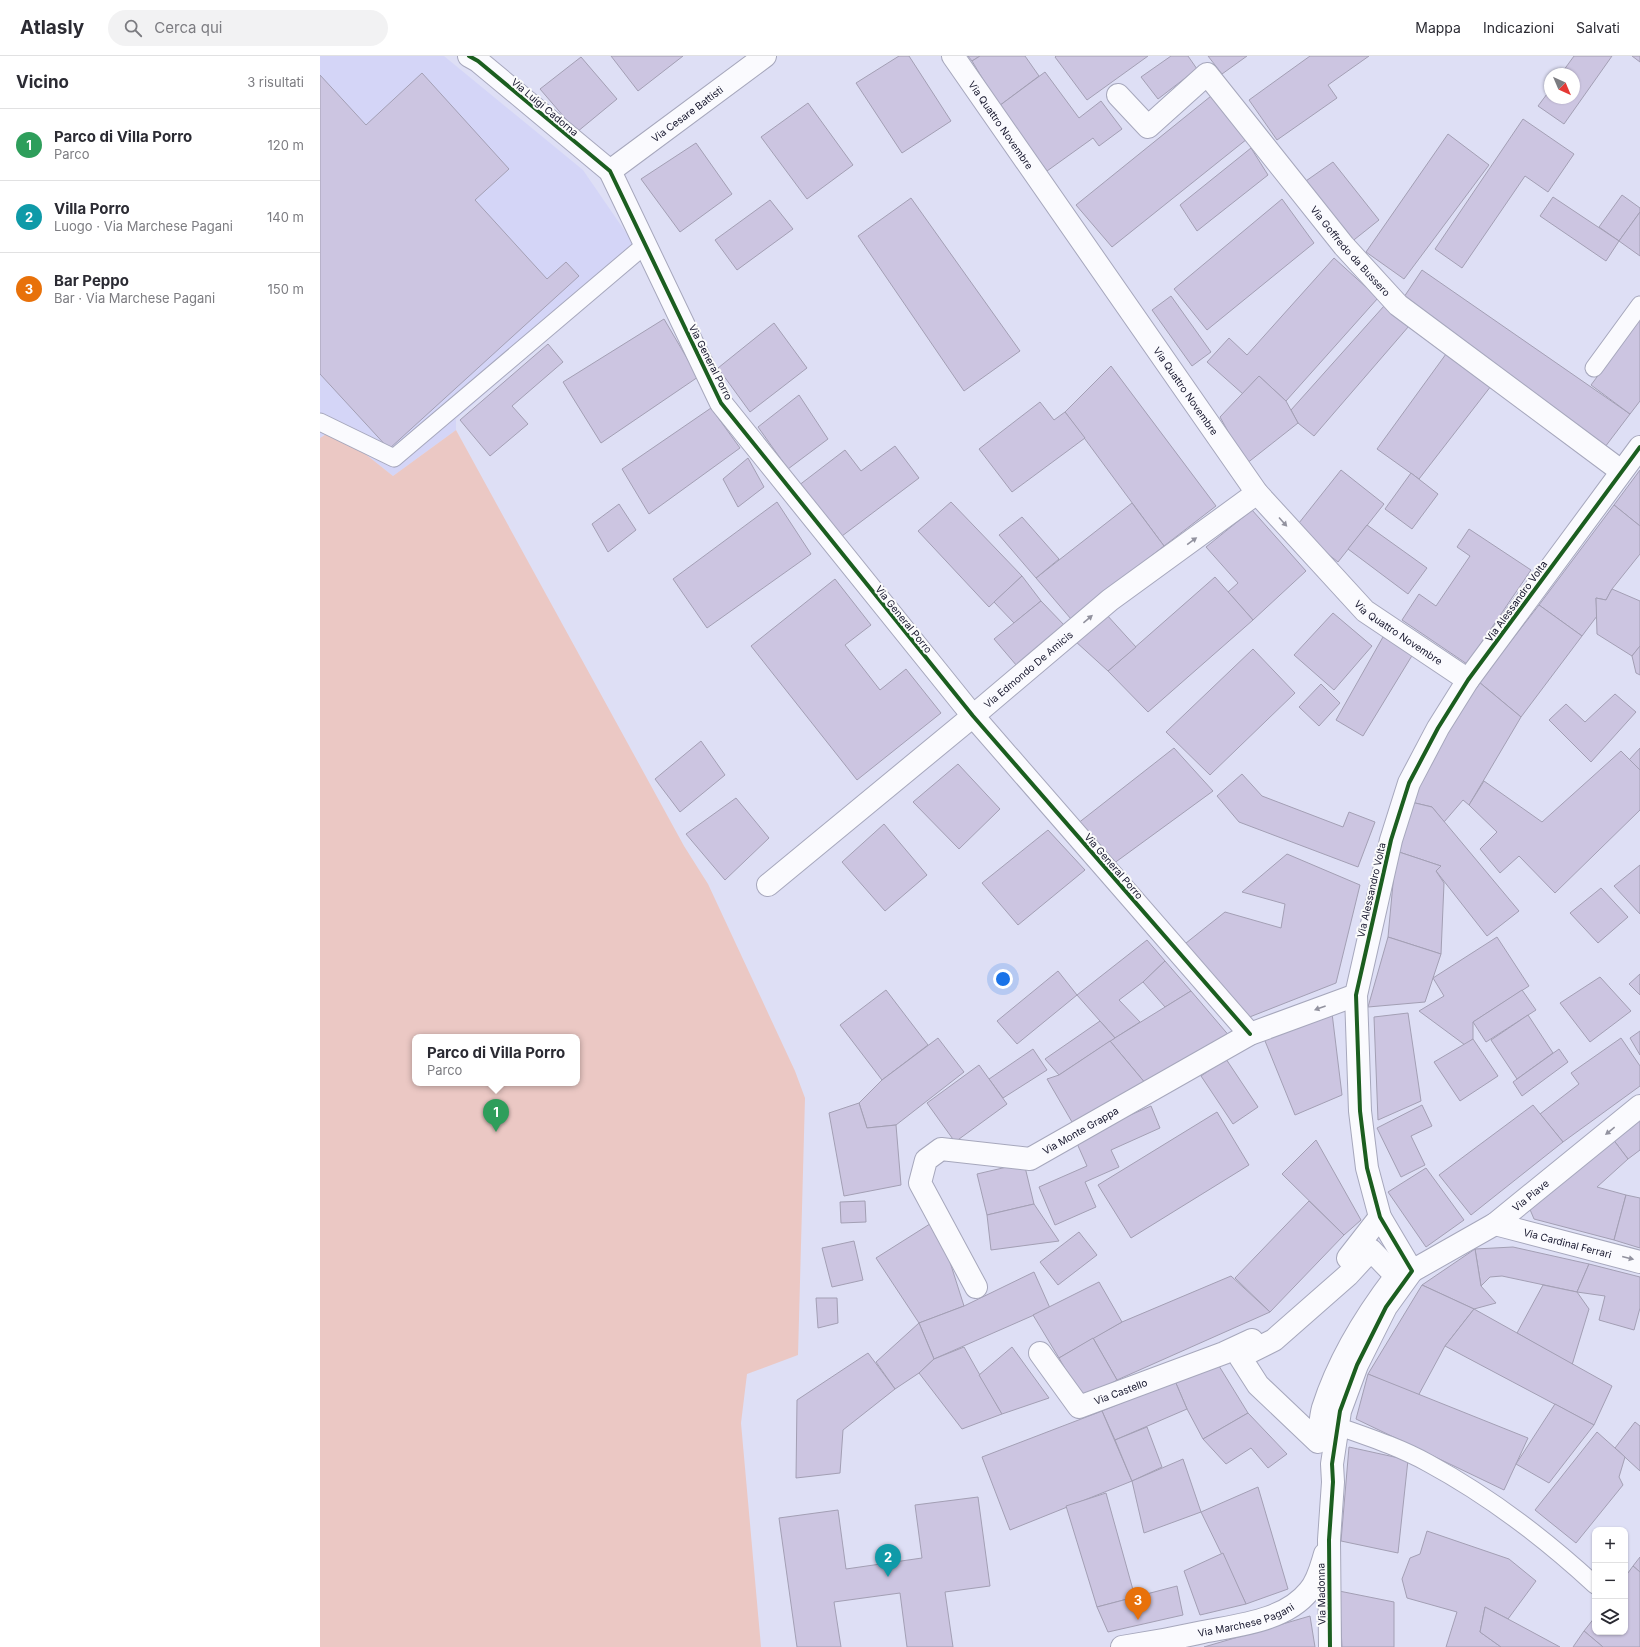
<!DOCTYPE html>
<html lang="it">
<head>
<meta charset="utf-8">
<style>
  :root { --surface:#fff; --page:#f2f2f3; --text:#2b2b33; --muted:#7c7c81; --line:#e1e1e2; --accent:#b45309 }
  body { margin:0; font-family:Inter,sans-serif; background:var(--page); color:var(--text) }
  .controls { position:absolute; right:12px; bottom:12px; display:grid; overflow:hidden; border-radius:8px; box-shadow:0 1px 3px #0004 }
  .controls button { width:36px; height:36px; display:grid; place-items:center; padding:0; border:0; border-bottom:1px solid var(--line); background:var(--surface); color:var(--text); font:20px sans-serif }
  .compass { position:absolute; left:1224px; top:12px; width:36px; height:36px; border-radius:50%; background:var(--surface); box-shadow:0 1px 3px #0004; rotate:136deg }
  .you { position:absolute; left:683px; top:923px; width:14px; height:14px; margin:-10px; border:3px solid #fff; border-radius:50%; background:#1a73e8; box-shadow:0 0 0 6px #1a73e833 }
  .badge { display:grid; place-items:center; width:26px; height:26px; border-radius:50%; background:var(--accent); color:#fff; font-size:13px; font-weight:700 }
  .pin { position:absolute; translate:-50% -33px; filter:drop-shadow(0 1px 2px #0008) }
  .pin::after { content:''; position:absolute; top:21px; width:14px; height:12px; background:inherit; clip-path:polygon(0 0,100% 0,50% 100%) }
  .popup { position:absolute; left:92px; top:978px; width:168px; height:52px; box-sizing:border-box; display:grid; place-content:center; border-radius:8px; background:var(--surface); filter:drop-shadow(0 1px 3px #0005); font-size:13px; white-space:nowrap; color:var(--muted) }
  .popup b { font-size:15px; color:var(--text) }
  .popup::after { content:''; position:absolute; left:50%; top:100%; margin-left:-8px; border:8px solid transparent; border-top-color:var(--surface) }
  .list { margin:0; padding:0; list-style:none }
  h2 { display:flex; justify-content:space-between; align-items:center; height:52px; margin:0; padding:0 16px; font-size:17px }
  h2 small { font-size:13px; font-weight:400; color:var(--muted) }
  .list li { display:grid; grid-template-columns:26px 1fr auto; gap:12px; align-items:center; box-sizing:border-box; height:72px; padding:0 16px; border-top:1px solid var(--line) }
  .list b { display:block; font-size:15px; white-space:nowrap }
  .list p { margin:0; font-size:13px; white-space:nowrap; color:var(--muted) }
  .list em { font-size:13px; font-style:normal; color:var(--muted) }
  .icon { flex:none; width:22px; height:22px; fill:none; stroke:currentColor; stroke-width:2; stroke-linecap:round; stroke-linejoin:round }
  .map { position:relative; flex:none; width:1320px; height:1591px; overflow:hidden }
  header { display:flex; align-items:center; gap:24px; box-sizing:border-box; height:56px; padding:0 20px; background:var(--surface); border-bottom:1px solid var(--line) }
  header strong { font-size:19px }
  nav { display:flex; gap:22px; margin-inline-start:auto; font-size:14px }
  .search { width:280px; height:36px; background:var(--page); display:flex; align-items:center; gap:10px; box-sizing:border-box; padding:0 14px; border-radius:22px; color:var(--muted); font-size:15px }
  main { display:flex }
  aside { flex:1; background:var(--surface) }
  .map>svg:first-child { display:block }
</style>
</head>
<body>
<header>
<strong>Atlasly</strong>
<div class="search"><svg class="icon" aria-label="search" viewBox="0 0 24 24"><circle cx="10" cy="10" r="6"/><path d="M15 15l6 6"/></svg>Cerca qui</div>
<nav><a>Mappa</a><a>Indicazioni</a><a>Salvati</a></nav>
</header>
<main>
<aside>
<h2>Vicino<small>3 risultati</small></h2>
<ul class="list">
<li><span class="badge" style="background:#2e9e5b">1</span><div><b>Parco di Villa Porro</b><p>Parco</p></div><em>120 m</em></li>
<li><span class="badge" style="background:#0f9aa8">2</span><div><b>Villa Porro</b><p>Luogo · Via Marchese Pagani</p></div><em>140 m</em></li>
<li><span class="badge" style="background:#e8710a">3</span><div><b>Bar Peppo</b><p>Bar · Via Marchese Pagani</p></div><em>150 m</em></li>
</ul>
</aside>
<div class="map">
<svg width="1320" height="1591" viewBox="0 0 1320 1591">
  <rect width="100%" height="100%" fill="#dedff5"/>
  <!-- built -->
  <polygon fill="#d4d5f7" points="0,0 124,0 263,114 322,200 136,363 136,374 73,420 14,373 0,382"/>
  <!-- green -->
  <path fill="#ebc8c4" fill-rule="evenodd" d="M14,373l59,47 63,-46 228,416 24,38 87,187 10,27 -7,257 -51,19 -6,49 20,224h-441v-1209zM95,981h162v46h-162z"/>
  <!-- building -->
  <g fill="#ccc5e1" stroke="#a39fb4">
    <polygon points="291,0 363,0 318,35"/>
    <polygon points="579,0 589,0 631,65 582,97 536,27"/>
    <polygon points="648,0 660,0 652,5"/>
    <polygon points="660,0 705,0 719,20 679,50 652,5"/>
    <polygon points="736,0 828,0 767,44 735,1"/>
    <polygon points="851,0 868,0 877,13 838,43 821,21"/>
    <polygon points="888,0 927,0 902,18"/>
    <polygon points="990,0 1049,0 1008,29 1017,42 957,84 929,44"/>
    <polygon points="1254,0 1292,0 1244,68 1218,50 1230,34 1230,42 1254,42 1254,18 1241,18"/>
    <polygon points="1312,0 1320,0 1320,6"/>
    <polygon points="261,1 297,43 257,76 220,33"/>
    <polygon points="725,16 759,62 781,45 802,73 779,90 773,82 727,115 679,50"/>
    <polygon points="102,17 189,113 155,144 227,223 246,206 259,220 69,393 0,318 0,19 46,69"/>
    <polygon points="896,36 927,83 792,191 756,149"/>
    <polygon points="488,47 533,109 487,143 441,81"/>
    <polygon points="1203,63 1254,98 1228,136 1205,120 1142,212 1115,193"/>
    <polygon points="1128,78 1169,109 1084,223 1046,196"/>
    <polygon points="376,87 412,138 360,176 321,123"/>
    <polygon points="931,92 948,119 877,175 860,149"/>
    <polygon points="1013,106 1059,164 1030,187 983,127"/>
    <polygon points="1302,139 1320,152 1320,156 1299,185 1279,171"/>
    <polygon points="1233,141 1299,185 1286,205 1220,160"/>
    <polygon points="591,142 700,295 644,335 538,180"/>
    <polygon points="962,143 994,187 887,274 854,233"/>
    <polygon points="450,144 473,173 417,214 395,184"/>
    <polygon points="1320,156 1320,200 1299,185"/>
    <polygon points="1014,202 1058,242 966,345 939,320 923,338 887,306 909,282 927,299"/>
    <polygon points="1102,214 1310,358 1285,391 1082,244"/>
    <polygon points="851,240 891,296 872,310 832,254"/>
    <polygon points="1064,250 1089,270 994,380 978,367 971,354"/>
    <polygon points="344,263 378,321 281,387 243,326"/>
    <polygon points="1320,263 1320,345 1310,358 1271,329"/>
    <polygon points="454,267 487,312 430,356 398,312"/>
    <polygon points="228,288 243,306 192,350 208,368 170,400 140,364"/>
    <polygon points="1126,298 1171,330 1099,423 1057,393"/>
    <polygon points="791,310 896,450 844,490 745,356"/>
    <polygon points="939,320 966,345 978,367 926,408 900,361"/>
    <polygon points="479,339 508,383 468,413 438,371"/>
    <polygon points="720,346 734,364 745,356 765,382 692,436 659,393"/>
    <polygon points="391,352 420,392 329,458 302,413"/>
    <polygon points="575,390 599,422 518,483 478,430 525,394 541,415"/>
    <polygon points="428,402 444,431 418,451 403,423"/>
    <polygon points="1021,414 1064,448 1018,506 975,472"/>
    <polygon points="1320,414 1320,470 1294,449"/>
    <polygon points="1091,417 1118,438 1092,473 1065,453"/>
    <polygon points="457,446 491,498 387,572 353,523"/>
    <polygon points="631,446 702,520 669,551 598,475"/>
    <polygon points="812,447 844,490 751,563 716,522"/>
    <polygon points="299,448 316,474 288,496 272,468"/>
    <polygon points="1294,449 1320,470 1320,498 1292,533 1286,544 1276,542 1277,560 1262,580 1219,549"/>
    <polygon points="932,454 986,515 933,564 908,536 918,527 886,491"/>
    <polygon points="702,461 739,503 716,522 679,479"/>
    <polygon points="1047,469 1107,512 1088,538 1028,493"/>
    <polygon points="1149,473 1211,514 1147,608 1082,564 1099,538 1116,550 1150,500 1137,491"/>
    <polygon points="702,520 721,545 694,567 674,546"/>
    <polygon points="895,521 933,564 828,656 788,615"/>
    <polygon points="515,523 551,569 525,589 560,634 586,613 621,657 537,724 431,590"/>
    <polygon points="1292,533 1320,545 1320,590 1312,600 1277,578 1276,542 1286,544"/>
    <polygon points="721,545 745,570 697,610 674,583"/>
    <polygon points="1219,549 1262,580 1201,661 1159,626"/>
    <polygon points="1013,557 1052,590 1014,634 974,599"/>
    <polygon points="786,558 816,591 788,615 755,585"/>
    <polygon points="1063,581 1093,598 1043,680 1016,664"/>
    <polygon points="1320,590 1320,619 1316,617 1312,600"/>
    <polygon points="933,593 975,637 890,719 846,676"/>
    <polygon points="1159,626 1201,661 1149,749 1143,744 1124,766 1112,751 1091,746 1108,709"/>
    <polygon points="1001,628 1020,647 999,670 979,651"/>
    <polygon points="1295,638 1316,656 1271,706 1229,664 1246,648 1265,666"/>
    <polygon points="381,685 405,719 360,756 335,723"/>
    <polygon points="854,692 893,735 793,808 757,768"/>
    <polygon points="1320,692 1320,714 1309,704"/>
    <polygon points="1301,695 1320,714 1320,754 1235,837 1199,800 1180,817 1160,793 1177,776 1149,749 1164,725 1222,766"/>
    <polygon points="638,708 680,753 639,793 593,746"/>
    <polygon points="922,718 942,740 1023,771 1029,756 1055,766 1038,811 919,766 897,740"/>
    <polygon points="416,742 449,782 405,824 366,778"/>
    <polygon points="1091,746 1112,751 1199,855 1167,880 1116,815 1121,810 1076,795"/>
    <polygon points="564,768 607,819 565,855 522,806"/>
    <polygon points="728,774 765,814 698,869 662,827"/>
    <polygon points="1076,795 1121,810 1116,815 1124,827 1121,898 1068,881"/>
    <polygon points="967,798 1040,829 1016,927 922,964 861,891 905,856 961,872 965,848 922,836"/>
    <polygon points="1320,809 1320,858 1294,830"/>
    <polygon points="1281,832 1308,861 1278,887 1250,857"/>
    <polygon points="1068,881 1121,898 1105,946 1048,951"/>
    <polygon points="1177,881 1209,930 1153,966 1153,983 1145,989 1099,955 1124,940 1113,922"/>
    <polygon points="827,884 845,905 823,926 799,944 820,966 795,982 757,939"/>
    <polygon points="845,905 871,935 845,951 823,926"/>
    <polygon points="738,915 757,939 697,988 677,965"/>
    <polygon points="1320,918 1320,939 1309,928"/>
    <polygon points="1280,921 1311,955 1270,986 1240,947"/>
    <polygon points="566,934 608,989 562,1024 520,969"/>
    <polygon points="1202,934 1216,954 1166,986 1153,966"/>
    <polygon points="871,935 911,982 826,1028 790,985"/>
    <polygon points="1012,957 1022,1039 975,1059 943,980"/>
    <polygon points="1088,957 1101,1045 1058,1064 1054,961"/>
    <polygon points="1208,959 1233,997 1197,1023 1171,984"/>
    <polygon points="780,965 795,982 739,1019 725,1003"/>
    <polygon points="1320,975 1320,999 1310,982"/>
    <polygon points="618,982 644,1016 576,1069 547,1072 539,1047 562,1024"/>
    <polygon points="1301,982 1320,1010 1320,1030 1243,1086 1220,1058 1259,1028 1251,1017"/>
    <polygon points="1153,983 1178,1020 1140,1045 1114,1006"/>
    <polygon points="790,985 826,1028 752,1066 727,1023 739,1019"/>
    <polygon points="713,993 727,1014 683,1042 669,1023"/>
    <polygon points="1239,993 1248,1006 1202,1040 1193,1026"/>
    <polygon points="906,1003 938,1051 913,1068 881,1020"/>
    <polygon points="659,1009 687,1048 635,1086 607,1047"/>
    <polygon points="539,1047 547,1072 576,1069 581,1129 524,1140 509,1057"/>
    <polygon points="1102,1049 1112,1070 1091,1080 1105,1109 1081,1121 1057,1072"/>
    <polygon points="1213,1049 1243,1086 1151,1159 1119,1119"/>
    <polygon points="831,1050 840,1072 791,1094 799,1111 765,1126 776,1151 735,1169 719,1131 767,1110 755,1083"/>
    <polygon points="1320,1055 1320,1094 1308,1103 1289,1078"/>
    <polygon points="897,1056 929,1109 811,1182 778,1129"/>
    <polygon points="1289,1078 1308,1103 1277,1131 1306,1139 1294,1184 1214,1163 1206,1144"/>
    <polygon points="996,1084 1041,1164 1024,1179 962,1118"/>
    <polygon points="704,1107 714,1148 667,1159 657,1118"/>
    <polygon points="1106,1112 1144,1164 1106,1191 1068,1136"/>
    <polygon points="1306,1139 1320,1142 1320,1192 1294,1184"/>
    <polygon points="545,1145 546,1166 521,1167 520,1146"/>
    <polygon points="989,1145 1024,1179 950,1256 915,1222"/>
    <polygon points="714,1148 739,1185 671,1194 667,1159"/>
    <polygon points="613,1166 629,1203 644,1250 599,1267 556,1202"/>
    <polygon points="759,1176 777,1199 738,1229 720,1206"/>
    <polygon points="534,1185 543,1224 512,1231 502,1192"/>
    <polygon points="1193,1191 1269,1208 1257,1236 1182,1220 1170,1221 1161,1230 1155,1193"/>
    <polygon points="1155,1193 1161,1230 1176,1247 1154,1253 1102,1229"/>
    <polygon points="1269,1208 1320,1221 1320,1252 1314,1274 1279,1264 1285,1240 1257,1236"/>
    <polygon points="714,1216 730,1252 614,1303 599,1267 644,1250"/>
    <polygon points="911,1220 950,1256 797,1324 773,1282 802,1266"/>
    <polygon points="779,1226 802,1266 739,1302 713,1259"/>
    <polygon points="1102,1229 1154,1253 1125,1290 1098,1340 1048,1318"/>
    <polygon points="1223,1229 1257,1236 1269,1253 1252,1309 1197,1277"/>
    <polygon points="496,1242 517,1242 518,1267 498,1272"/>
    <polygon points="1154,1253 1292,1330 1274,1369 1125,1290"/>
    <polygon points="599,1267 614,1303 599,1317 575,1333 556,1306"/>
    <polygon points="773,1282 797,1324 763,1344 739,1302"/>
    <polygon points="644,1291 682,1358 642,1373 599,1317 614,1303"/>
    <polygon points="692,1291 729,1342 682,1358 659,1319"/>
    <polygon points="548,1297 575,1333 523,1374 520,1417 476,1422 477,1344"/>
    <polygon points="899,1310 928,1357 883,1383 867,1353 855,1325"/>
    <polygon points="1048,1318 1208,1382 1184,1434 1036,1363"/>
    <polygon points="855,1325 867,1353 795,1384 782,1355"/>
    <polygon points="1235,1348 1274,1369 1229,1427 1196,1408"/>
    <polygon points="782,1355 812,1425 690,1474 662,1401"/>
    <polygon points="928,1357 967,1398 948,1412 931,1392 906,1408 883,1383"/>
    <polygon points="1315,1366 1320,1370 1320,1415 1295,1392"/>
    <polygon points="827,1371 842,1411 812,1425 795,1384"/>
    <polygon points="1277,1376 1305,1401 1299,1421 1303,1429 1256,1487 1215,1454"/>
    <polygon points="1029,1391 1088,1404 1078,1497 1021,1485"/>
    <polygon points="863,1403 881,1456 824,1477 812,1425"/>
    <polygon points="938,1431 968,1533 926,1548 881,1456"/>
    <polygon points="786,1437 815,1541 777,1551 746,1450"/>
    <polygon points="658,1441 670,1530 625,1536 633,1591 587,1591 580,1537 514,1546 521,1591 477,1591 459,1462 518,1454 526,1513 602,1502 595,1449"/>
    <polygon points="1107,1475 1189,1503 1216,1525 1188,1563 1165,1551 1160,1576 1181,1591 1126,1591 1137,1556 1087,1542 1082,1523 1090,1502 1100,1498"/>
    <polygon points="903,1497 926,1548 880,1559 864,1515"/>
    <polygon points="1320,1501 1320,1516 1313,1510"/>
    <polygon points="1313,1510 1320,1516 1320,1591 1283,1591 1264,1575 1275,1561 1275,1576 1305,1576 1305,1521"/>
    <polygon points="857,1530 863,1559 788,1576 777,1551"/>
    <polygon points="1019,1535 1074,1546 1074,1591 1022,1591"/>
    <polygon points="1165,1551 1188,1563 1240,1591 1181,1591 1160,1576"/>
    <polygon points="990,1560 995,1591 884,1591"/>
    <polygon points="1264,1575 1283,1591 1253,1591"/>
  </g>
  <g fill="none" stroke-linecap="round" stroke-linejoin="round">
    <defs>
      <g id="lane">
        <polyline points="1274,312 1320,249"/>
        <polyline points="0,366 74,402 325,189"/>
        <path d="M1017,1370c31,11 62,21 91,37 61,33 116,75 167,122"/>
      </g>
      <g id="street">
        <polyline points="149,0 158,5 290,115 401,347 653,660 930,978"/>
        <path id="s1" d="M633,0l304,437 108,118 103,69"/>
        <path id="s2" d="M798,39l30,32 59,-53 137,172 54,59 223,166"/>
        <path id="s3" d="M290,115l155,-115"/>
        <path id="s4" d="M448,829l205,-169 137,-116 147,-107"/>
        <path id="s5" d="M1175,1168l145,38"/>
        <path d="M1051,1194l25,26c-30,39 -58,85 -73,132 -3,11 -3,23 -5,34l-60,-57 -18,-28 34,-17 74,-65z"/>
        <polyline points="1028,1202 1060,1161"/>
        <path id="s6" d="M1092,1215l83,-47 145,-118"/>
        <path id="s7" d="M656,1231l-56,-104 6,-23 15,-11 89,10 220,-125 106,-39"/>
        <path id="s8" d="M720,1297l39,54 145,-54 28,-13"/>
        <path id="s9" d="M802,1591c27,-4 54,-9 81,-15 35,-7 82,-11 106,-41 9,-10 12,-24 16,-37"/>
        <polyline points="1010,1591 1009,1484 1013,1426 1012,1408 1020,1355 1037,1309 1066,1251 1092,1215 1060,1161 1047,1112 1040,1055 1036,939 1071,784 1089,727 1118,672 1148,624 1320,391"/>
      </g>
    </defs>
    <!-- lane casing -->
    <use href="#lane" stroke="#a6a7bc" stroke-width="19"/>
    <!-- street casing -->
    <use href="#street" stroke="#a6a7bc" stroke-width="24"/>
    <!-- lane -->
    <use href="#lane" stroke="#fafafe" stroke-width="17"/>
    <!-- street -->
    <use href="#street" stroke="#fafafe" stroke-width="22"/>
    <defs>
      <g id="cycleway">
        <polyline points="149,0 158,5 290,115 401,347 653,660 930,978"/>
        <polyline points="1010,1591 1009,1484 1013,1426 1012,1408 1020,1355 1037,1309 1066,1251 1092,1215 1060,1161 1047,1112 1040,1055 1036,939 1071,784 1089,727 1118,672 1148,624 1320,391"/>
      </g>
    </defs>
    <!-- cycleway casing -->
    <use href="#cycleway" stroke="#fbfbfb" stroke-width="6"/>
    <!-- cycleway -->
    <use href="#cycleway" stroke="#1b5e20" stroke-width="4"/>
  </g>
  <!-- one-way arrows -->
  <defs><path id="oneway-solid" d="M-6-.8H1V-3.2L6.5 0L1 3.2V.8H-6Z"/></defs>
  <g fill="#92929f">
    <use href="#oneway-solid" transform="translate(963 466) rotate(48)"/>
    <use href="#oneway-solid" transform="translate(872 485) rotate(-36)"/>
    <use href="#oneway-solid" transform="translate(768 563) rotate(-40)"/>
    <use href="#oneway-solid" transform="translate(1000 952) rotate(160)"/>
    <use href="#oneway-solid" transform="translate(1290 1075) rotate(141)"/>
    <use href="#oneway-solid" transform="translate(1308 1202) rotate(14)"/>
  </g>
  <g text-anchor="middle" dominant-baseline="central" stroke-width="4" stroke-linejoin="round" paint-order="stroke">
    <!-- street labels -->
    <g font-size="10" fill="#14142b" stroke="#fbfbfb">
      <text transform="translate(225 51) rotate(40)">Via Luigi Cadorna</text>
      <text stroke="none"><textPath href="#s3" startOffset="96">Via Cesare Battisti</textPath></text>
      <text stroke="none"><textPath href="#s1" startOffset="84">Via Quattro Novembre</textPath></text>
      <text stroke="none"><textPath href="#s2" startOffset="351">Via Goffredo da Bussero</textPath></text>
      <text transform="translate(391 306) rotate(63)">Via General Porro</text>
      <text stroke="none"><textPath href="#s1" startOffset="408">Via Quattro Novembre</textPath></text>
      <text transform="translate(1196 545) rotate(-54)">Via Alessandro Volta</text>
      <text transform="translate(584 563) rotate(51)">Via General Porro</text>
      <text stroke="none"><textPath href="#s1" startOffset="732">Via Quattro Novembre</textPath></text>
      <text stroke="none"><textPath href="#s4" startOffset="338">Via Edmondo De Amicis</textPath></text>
      <text transform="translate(794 810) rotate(49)">Via General Porro</text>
      <text transform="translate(1051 834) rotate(-77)">Via Alessandro Volta</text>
      <text stroke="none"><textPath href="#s7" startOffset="308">Via Monte Grappa</textPath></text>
      <text stroke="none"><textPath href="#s6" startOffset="141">Via Piave</textPath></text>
      <text stroke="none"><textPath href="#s5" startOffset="75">Via Cardinal Ferrari</textPath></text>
      <text stroke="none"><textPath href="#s8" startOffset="111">Via Castello</textPath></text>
      <text transform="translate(1001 1538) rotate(-91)">Via Madonna</text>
      <text stroke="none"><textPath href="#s9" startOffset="127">Via Marchese Pagani</textPath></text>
    </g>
  </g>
</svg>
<div class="controls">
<button>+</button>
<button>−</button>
<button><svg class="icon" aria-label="layers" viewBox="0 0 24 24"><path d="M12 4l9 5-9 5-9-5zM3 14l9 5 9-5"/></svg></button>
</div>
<svg class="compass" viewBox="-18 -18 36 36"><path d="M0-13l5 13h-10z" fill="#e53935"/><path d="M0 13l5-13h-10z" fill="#7c7c81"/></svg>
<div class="you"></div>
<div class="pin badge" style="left:176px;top:1076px;background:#2e9e5b">1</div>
<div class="popup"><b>Parco di Villa Porro</b>Parco</div>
<div class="pin badge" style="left:568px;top:1521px;background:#0f9aa8">2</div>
<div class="pin badge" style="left:818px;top:1564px;background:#e8710a">3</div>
</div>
</main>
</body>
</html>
